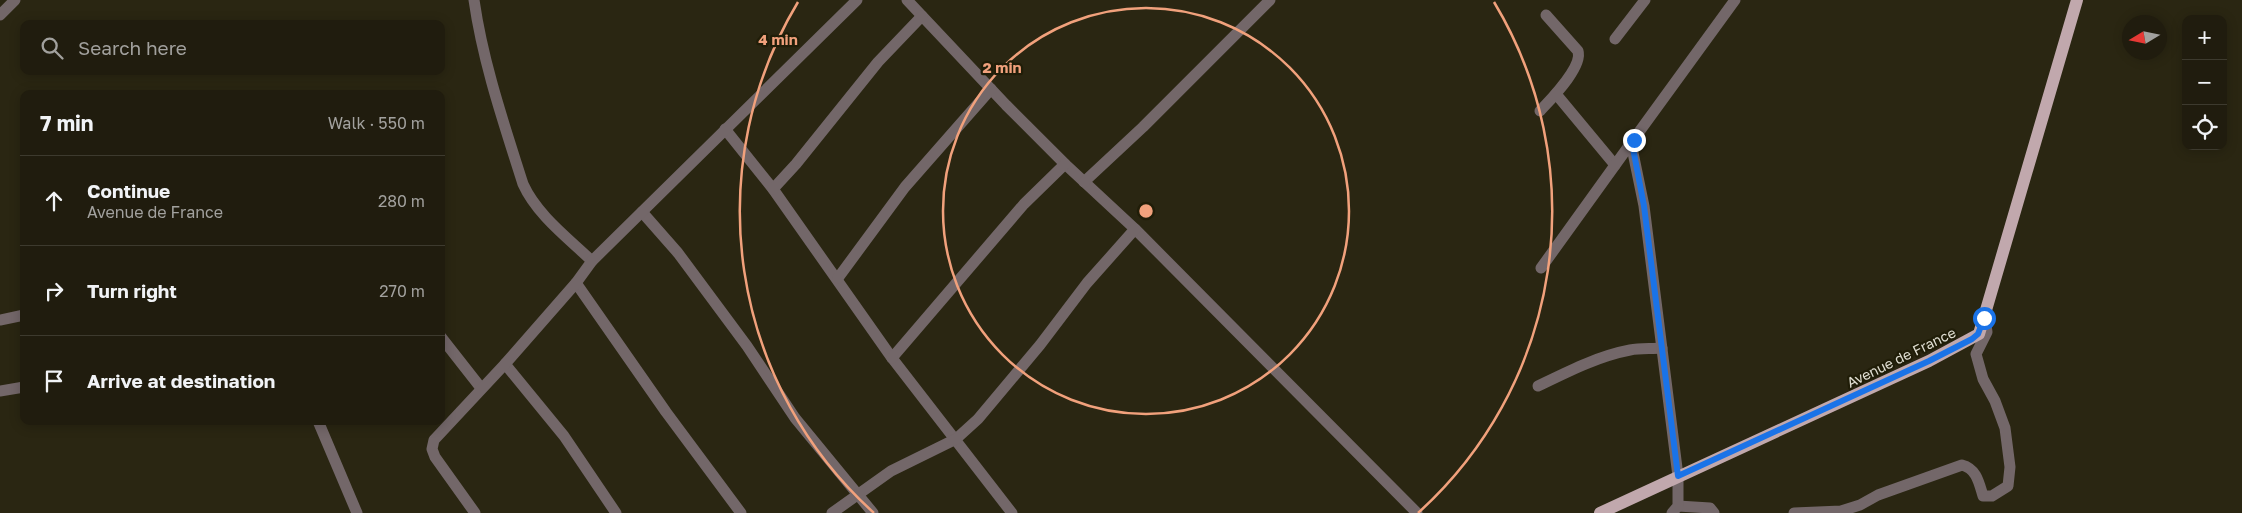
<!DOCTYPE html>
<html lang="en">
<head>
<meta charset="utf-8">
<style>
  :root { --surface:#201c0e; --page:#2d291c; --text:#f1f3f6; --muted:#a2a19e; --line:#3d3a2e }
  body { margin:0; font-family:"Golos Text",sans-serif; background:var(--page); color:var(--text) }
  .controls { position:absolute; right:15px; top:15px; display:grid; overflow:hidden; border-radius:10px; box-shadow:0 2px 12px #0003 }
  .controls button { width:45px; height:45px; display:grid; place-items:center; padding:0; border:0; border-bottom:1px solid var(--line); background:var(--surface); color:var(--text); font:25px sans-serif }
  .compass { position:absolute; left:2122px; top:15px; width:45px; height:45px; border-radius:50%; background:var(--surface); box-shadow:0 2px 12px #0003; rotate:260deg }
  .stop { position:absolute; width:15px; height:15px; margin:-11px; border:4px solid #1a73e8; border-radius:50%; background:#fff }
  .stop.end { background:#1a73e8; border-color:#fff; box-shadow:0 1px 5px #0008 }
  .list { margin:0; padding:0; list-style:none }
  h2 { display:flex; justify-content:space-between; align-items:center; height:65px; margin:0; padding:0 20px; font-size:21px }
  h2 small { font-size:16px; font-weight:400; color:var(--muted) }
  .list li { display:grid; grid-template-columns:32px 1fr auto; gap:15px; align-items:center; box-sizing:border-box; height:90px; padding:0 20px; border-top:1px solid var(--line) }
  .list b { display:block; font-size:19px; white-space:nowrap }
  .list p { margin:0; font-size:16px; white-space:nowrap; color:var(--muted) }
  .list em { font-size:16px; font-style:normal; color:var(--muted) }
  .icon { flex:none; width:28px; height:28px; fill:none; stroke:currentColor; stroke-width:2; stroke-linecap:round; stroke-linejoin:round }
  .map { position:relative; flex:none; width:2242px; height:513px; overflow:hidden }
  .search { position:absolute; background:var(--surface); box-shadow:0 2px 12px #0003; left:20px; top:20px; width:425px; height:55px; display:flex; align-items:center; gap:12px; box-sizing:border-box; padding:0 18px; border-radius:10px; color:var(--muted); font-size:19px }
  .panel { position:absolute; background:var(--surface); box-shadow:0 2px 12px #0003; left:20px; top:90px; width:425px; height:335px; border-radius:10px }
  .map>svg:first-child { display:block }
</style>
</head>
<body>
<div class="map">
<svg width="2242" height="513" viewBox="0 0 2242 513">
  <rect width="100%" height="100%" fill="#2a2612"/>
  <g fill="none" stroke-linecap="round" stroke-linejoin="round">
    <!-- minor -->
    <g stroke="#736769" stroke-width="11">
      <path d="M474,0c9,63 30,124 49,184 14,31 45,54 69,77"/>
      <polyline points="907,0 1006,105 1065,164 1135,229 1417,513"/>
      <polyline points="0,15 15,0"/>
      <polyline points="1615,39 1645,0"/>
      <polyline points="1556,94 1615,165"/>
      <path d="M1540,111c11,-12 43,-44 38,-60l-32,-36"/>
      <polyline points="725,129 773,189 892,358 1012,513"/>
      <polyline points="1084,182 1143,127 1270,0"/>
      <polyline points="773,189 796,164 878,62 922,16"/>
      <polyline points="642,212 678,253 747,346 795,418 873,513"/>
      <polyline points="1541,268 1631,143"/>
      <polyline points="838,278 905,187 991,89"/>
      <polyline points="576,283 666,412 741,513"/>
      <polyline points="0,320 24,315"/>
      <polyline points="441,337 481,388"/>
      <polyline points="892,358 1024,204 1065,164"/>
      <polyline points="505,364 564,436 616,513"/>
      <path d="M1538,386c29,-14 60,-30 92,-36 10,-2 21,-1 32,-2"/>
      <polyline points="0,391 24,387"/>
      <polyline points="318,421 357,513"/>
      <polyline points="1678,506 1710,508 1714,513"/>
      <polyline points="475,513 435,457 432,449 434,440 505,364 576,283 592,261 857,0"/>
      <polyline points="832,513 891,471 956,439 978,419 1040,345 1087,283 1135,229"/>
      <polyline points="1672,513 1678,506 1678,476 1644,206 1631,143 1735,0"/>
      <path d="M1794,513l47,-2 19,-6 18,-10 84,-30c15,4 17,18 21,31h9l16,-10 2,-19 -5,-39 -10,-27 -12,-22 -7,-25 11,-22 -2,-14"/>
    </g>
    <!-- major -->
    <polyline stroke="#c1a8ad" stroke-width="12" points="1600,513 1929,361 1979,334 2077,0"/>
  </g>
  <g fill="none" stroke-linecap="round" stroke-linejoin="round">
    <!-- route -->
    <polyline stroke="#1a73e8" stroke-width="6" points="1634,140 1632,143 1644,206 1678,476 1929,361 1972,339 1978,334 1984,318"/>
  </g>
  <!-- distance rings -->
  <g fill="none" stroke="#f1a17c" stroke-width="2.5">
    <circle cx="1146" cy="211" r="203"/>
    <path d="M874 513A406 406 0 0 1 798 2M1494 2A406 406 0 0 1 1418 513"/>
  </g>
  <g text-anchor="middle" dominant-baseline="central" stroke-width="4.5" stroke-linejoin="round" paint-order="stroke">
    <!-- street labels -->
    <g font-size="14" fill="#e0ded2" stroke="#201d08">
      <text transform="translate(1901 357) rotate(-26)">Avenue de France</text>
    </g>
  </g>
  <circle cx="1146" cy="211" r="8" fill="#f1a17c" stroke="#201d08" stroke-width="2.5"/>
  <g font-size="15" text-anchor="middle" font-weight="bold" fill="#f1a17c" stroke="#201d08" stroke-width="4.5" stroke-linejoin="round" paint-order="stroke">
    <text x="778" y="45">4 min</text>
    <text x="1002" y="73">2 min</text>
  </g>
</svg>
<div class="controls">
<button>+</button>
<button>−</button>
<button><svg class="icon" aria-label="locate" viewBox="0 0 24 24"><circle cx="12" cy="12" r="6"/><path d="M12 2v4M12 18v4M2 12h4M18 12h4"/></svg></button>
</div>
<svg class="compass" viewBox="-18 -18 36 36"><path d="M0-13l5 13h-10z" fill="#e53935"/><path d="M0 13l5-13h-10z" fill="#a2a19e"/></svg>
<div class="stop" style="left:1984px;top:318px"></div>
<div class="stop end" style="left:1634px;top:140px"></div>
<div class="search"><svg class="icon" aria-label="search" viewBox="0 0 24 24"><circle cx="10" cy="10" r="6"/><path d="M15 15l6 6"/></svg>Search here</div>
<section class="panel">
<h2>7 min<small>Walk · 550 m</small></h2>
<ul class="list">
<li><svg class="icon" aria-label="ahead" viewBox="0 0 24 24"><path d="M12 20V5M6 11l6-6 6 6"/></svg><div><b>Continue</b><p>Avenue de France</p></div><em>280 m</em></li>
<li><svg class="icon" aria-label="right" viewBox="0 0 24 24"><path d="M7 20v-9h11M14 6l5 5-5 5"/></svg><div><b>Turn right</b></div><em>270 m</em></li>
<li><svg class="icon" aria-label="arrive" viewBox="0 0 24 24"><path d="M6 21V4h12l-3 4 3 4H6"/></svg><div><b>Arrive at destination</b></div></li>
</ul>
</section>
</div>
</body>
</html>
